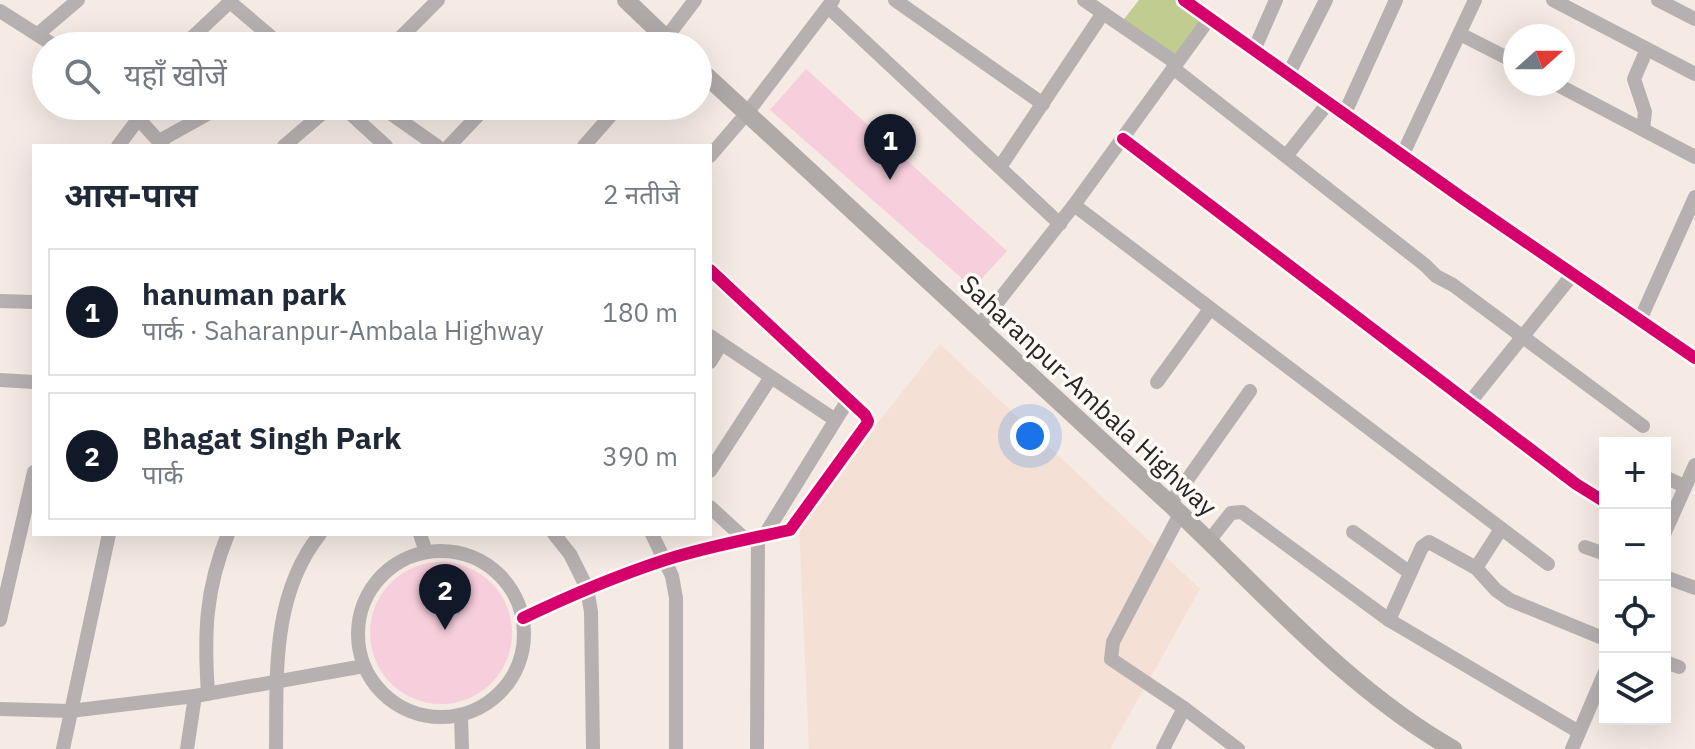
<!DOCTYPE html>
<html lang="hi">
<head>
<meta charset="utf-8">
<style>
  :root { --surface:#fff; --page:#f2f2f3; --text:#1f2937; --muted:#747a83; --line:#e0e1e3; --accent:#111827 }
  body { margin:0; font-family:"IBM Plex Sans","Noto Sans Devanagari",sans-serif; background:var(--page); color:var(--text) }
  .controls { position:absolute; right:24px; bottom:24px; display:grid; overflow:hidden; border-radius:0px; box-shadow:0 8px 32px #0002 }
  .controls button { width:72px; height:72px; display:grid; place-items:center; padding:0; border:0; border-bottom:2px solid var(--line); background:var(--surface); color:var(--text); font:40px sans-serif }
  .compass { position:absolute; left:1503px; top:24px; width:72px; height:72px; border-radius:50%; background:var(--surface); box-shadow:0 8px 32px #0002; rotate:69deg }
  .you { position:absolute; left:1030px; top:436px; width:28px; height:28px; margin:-20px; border:6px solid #fff; border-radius:50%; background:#1a73e8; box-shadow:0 0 0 12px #1a73e833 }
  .badge { display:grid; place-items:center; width:52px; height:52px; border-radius:50%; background:var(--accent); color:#fff; font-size:26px; font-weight:700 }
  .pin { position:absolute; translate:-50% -66px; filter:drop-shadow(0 2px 4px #0008) }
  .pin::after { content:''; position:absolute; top:42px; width:28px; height:24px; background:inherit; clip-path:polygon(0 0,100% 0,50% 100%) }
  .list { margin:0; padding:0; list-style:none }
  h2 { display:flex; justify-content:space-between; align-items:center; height:104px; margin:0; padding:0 32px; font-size:34px }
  h2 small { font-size:26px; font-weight:400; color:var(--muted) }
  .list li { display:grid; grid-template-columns:52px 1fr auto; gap:24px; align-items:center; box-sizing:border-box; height:128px; margin:0 16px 16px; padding:0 16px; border:2px solid var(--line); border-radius:0px }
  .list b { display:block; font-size:30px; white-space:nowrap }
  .list p { margin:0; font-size:26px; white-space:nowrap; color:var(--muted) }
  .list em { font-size:26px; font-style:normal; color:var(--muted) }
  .icon { flex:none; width:44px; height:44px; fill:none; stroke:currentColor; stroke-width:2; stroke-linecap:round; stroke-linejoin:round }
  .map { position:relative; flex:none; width:1695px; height:749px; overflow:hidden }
  .search { position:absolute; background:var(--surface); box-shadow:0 8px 32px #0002; left:32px; top:32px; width:680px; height:88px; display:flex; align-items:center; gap:20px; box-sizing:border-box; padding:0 28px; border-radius:44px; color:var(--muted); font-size:30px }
  .panel { position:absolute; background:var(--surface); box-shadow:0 8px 32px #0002; left:32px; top:144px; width:680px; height:392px; border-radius:0px }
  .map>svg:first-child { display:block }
</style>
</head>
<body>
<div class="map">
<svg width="1695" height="749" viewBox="0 0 1695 749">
  <rect width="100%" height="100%" fill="#f5eae4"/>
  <!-- built -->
  <polygon fill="#f4e0d4" points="940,344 1200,589 1110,749 809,749 799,523"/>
  <!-- green -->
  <g fill="#f7cedb">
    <polygon points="806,69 1007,251 973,288 770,110"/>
    <circle cx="441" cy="633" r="71"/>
  </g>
  <!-- water -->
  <polygon fill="#c1cd90" points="1139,0 1179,0 1203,17 1173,58 1121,23"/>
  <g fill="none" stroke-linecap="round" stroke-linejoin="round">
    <!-- minor -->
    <g stroke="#b6b1b0" stroke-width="14">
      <polyline points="895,0 1043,104"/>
      <polyline points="1084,0 1176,63"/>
      <polyline points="1184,0 1465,200 1695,358"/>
      <polyline points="1553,0 1695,74"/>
      <polyline points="1658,0 1695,19"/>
      <polyline points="230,2 282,46"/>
      <polyline points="828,7 1060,224"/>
      <polyline points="0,11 55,46"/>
      <polyline points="38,34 78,0"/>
      <polyline points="1460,34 1515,62"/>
      <polyline points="666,38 695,0"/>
      <polyline points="183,46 232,0"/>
      <polyline points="392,46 438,0"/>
      <polyline points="1254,50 1276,0"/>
      <polyline points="1173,68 1425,265 1436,276 1453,285 1643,426"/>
      <polyline points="1288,75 1326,0"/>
      <polyline points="1556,84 1695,157"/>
      <polyline points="127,106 163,146"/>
      <polyline points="342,106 386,146"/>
      <polyline points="380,106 437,146"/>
      <polyline points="1344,115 1396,0"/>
      <polyline points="1643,129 1645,112 1634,79 1647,49"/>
      <polyline points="1123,139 1576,484 1605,502"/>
      <polyline points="159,141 222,106"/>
      <polyline points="118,146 139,118"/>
      <polyline points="284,146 331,106"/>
      <polyline points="449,146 487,106"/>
      <polyline points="584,146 619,106"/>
      <polyline points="1287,155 1328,103"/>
      <polyline points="710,156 747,113 833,0"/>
      <polyline points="1402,156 1475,0"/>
      <polyline points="1000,167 1103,13"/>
      <polyline points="1074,205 1548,564"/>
      <polyline points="0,301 34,302"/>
      <polyline points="1640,320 1695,197"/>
      <polyline points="978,327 1074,205 1209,19"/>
      <polyline points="710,336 834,419"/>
      <polyline points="710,362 721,344"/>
      <polyline points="0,380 34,382"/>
      <polyline points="1157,382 1210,309"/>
      <polyline points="1470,402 1573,274"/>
      <polyline points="710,471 771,377"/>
      <polyline points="1665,477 1684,486"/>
      <polyline points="1170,504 1250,391"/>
      <polyline points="710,507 745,539"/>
      <polyline points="1180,514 1113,642 1111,659 1184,708 1238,749"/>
      <polyline points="1353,532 1409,572"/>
      <polyline points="1665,532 1695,465"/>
      <polyline points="420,534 426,552"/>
      <polyline points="554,534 570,554 587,588 591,612 593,749"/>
      <polyline points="652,534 672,576 676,598 676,749"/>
      <polyline points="764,536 848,400"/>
      <polyline points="1209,541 1231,513 1242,512 1389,620 1579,732"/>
      <polyline points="1585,547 1605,554"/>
      <circle cx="441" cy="634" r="83"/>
      <polyline points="1476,568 1501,529"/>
      <polyline points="1665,577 1695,588"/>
      <path d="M523,618c46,-22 93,-42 142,-58 41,-13 83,-21 125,-30l77,-106 1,-3 -3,-6 -155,-145"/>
      <polyline points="0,620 34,472"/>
      <polyline points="1389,620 1422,547 1429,542 1476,568 1496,590 1510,600 1605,639"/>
      <polyline points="1665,662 1679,667"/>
      <path d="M208,694c-4,-60 -3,-104 20,-160"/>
      <polyline points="0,709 70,711 195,696 364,666"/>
      <polyline points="461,715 462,749"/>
      <polyline points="63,749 109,534"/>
      <polyline points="187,749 195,696"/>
      <path d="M276,749c1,-75 -5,-153 44,-215"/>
      <polyline points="757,749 758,537"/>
      <polyline points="1163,749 1184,708"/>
      <polyline points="1572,749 1605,672"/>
    </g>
    <!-- major -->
    <g stroke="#afa9a8" stroke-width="18">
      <polyline points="626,0 674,46"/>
      <path d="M698,68c157,146 315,290 472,436 89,83 177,185 283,245"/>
    </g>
    <defs>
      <g id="cycleway">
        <polyline points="1184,0 1465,200 1695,358"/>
        <polyline points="1123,139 1576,484 1605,502"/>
        <path d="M523,618c46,-22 93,-42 142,-58 41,-13 83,-21 125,-30l77,-106 1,-3 -3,-6 -155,-145"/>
      </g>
    </defs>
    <!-- cycleway casing -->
    <use href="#cycleway" stroke="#fefaf7" stroke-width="17"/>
    <!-- cycleway -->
    <use href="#cycleway" stroke="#d6006c" stroke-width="12"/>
  </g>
  <g text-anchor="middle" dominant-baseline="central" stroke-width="7" stroke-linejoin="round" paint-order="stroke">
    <!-- street labels -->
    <g font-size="26" fill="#2a231f" stroke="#fefaf7">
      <text transform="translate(1089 395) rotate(43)">Saharanpur-Ambala Highway</text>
    </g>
  </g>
</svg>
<div class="controls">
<button>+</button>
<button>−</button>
<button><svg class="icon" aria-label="locate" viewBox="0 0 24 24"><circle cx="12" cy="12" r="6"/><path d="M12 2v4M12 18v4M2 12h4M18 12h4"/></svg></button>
<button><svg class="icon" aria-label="layers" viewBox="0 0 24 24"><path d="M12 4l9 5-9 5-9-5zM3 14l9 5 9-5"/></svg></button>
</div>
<svg class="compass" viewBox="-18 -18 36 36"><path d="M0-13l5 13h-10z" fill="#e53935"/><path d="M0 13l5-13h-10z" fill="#747a83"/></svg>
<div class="you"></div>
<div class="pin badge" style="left:890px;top:180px">1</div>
<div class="pin badge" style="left:445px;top:630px">2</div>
<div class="search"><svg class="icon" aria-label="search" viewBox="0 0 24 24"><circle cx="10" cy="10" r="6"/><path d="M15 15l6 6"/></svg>यहाँ खोजें</div>
<section class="panel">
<h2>आस-पास<small>2 नतीजे</small></h2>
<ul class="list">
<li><span class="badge">1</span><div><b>hanuman park</b><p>पार्क · Saharanpur-Ambala Highway</p></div><em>180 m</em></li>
<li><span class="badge">2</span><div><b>Bhagat Singh Park</b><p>पार्क</p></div><em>390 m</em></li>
</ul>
</section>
</div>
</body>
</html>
